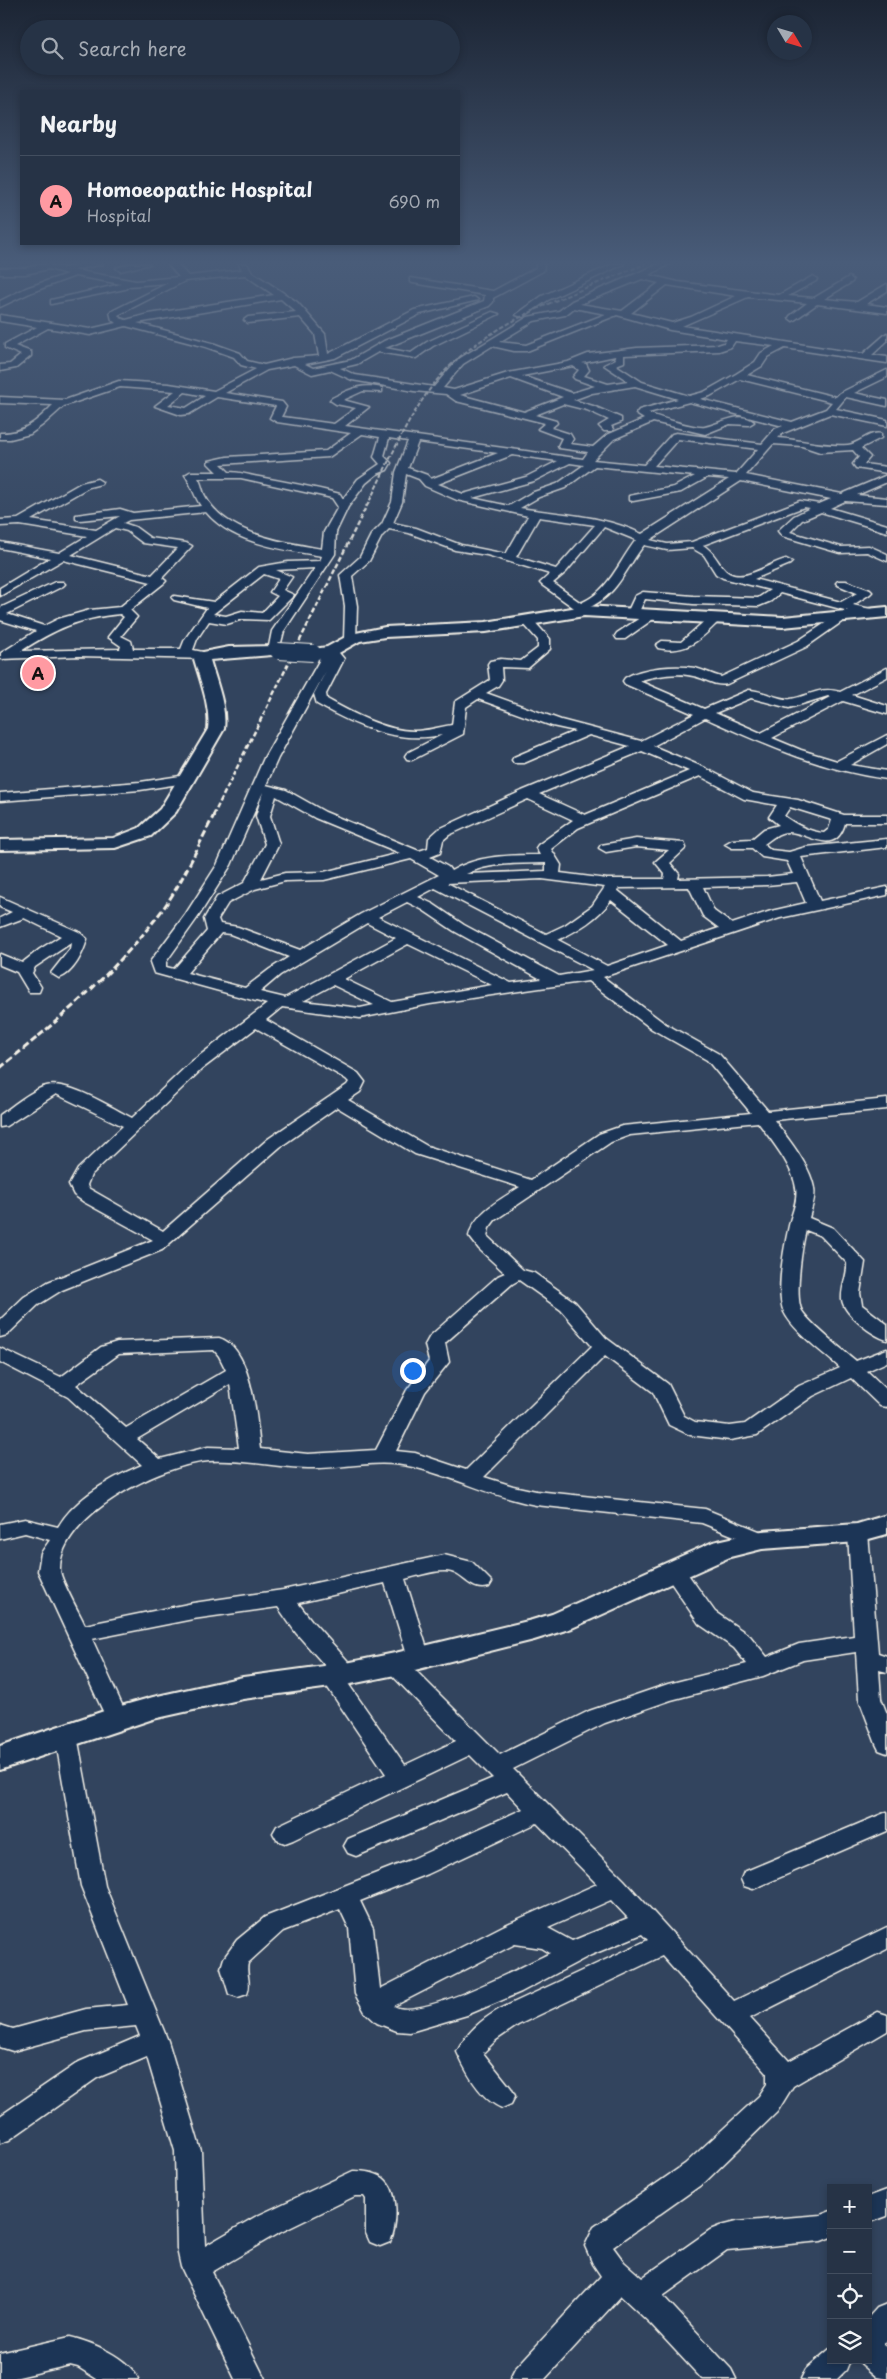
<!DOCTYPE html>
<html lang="en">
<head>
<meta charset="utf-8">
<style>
  :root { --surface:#263346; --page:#323f51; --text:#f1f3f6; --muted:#a4aab3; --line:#424e5f; --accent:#ff9aa2 }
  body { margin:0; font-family:"Playpen Sans",sans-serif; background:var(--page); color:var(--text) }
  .controls { position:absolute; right:15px; bottom:15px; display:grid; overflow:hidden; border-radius:0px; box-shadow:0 2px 8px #0003 }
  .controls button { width:45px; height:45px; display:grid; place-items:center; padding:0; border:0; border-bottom:1px solid var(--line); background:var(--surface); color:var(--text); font:25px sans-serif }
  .compass { position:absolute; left:767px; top:15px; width:45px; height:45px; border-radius:50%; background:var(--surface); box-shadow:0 2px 8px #0003; rotate:128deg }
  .you { position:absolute; left:412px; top:1370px; width:18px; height:18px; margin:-12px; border:4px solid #fff; border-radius:50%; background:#1a73e8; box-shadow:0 0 0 8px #1a73e833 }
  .badge { display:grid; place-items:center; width:32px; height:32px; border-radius:50%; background:var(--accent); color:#111; font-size:16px; font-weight:700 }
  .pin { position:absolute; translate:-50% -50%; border:2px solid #fff; box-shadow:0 1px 5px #0006 }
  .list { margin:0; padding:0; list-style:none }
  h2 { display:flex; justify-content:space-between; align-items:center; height:65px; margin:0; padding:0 20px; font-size:21px }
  h2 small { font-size:16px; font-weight:400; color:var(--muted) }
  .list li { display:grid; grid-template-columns:32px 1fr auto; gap:15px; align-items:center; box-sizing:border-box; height:90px; padding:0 20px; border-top:1px solid var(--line) }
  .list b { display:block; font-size:19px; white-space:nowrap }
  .list p { margin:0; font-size:16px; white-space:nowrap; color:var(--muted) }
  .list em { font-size:16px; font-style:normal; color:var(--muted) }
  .icon { flex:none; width:28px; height:28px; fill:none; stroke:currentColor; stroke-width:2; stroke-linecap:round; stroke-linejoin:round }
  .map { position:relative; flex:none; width:887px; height:2379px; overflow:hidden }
  .search { position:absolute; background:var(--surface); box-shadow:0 2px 8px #0003; left:20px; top:20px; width:440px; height:55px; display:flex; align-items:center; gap:12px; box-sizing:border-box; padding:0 18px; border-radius:28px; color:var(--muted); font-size:19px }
  .panel { position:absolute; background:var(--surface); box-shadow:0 2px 8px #0003; left:20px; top:90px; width:440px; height:155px; border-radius:0px }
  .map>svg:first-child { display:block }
</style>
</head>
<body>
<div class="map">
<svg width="887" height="2379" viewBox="0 0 887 2379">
  <rect width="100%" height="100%" fill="#32445e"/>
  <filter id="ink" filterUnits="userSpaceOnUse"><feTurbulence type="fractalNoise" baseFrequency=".02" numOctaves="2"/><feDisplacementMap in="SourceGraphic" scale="10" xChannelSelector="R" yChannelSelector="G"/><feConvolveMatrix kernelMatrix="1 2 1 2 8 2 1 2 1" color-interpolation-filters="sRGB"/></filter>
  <g filter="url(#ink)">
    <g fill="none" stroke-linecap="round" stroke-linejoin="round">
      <defs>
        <g id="minor">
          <path d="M46,264l18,4 18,-4h21l-29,6 62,11 43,-4 -11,-13h9l11,12 54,-6 -3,-6h8l5,8 45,30 9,10 19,22 3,20 86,-44 60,-13 4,3 -58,14 -85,44 -30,6 8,4 38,-8 33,-19 100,-40 1,-6 -72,-12 -3,-1v-4l83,13 43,-23v-4h8l-1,7 -50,27v4l-4,4 -104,42 26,5 16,-11 65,-30 7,2 -66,32 -17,12 -38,-6 -21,12 -17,4 15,7 79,12 23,-27 71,-43 31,-6 13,-10 87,-37h11l-21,11 29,7 101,13 34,-19 4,3 -1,2 -28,15 26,2 35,-21 4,3 -1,2 -28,17 33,3 30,-18v7l-21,13 21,3v6l-70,-9 -24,17 -4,-3 1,-2 17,-13 -59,-6 -66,29 181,28 24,-21v8l-15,14 15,2v6l-102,-15 -17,9 -6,9 -15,9 89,22 4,-4 47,-23v7l-33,16 33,7v6l-41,-9 -10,12 51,11v6l-57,-12 -47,19 -5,5c24,2 46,9 70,7 11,-1 21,-14 33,-11v4l-20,10 9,9 -6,7 23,3v6l-31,-5 -3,-4 6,-7 -6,-7 -33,2 -18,-6 -29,-2 -27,31 96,19 45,-19v7l-30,13 30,3v6l-42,-3 -15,7 57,17v7l-66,-20 -19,8 -12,12 51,15 28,-1 18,8v7l-20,-9 -27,1 -58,-17 -4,-5 2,-2 14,-13 16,-8 -6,-1 -101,38c11,7 13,15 21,24 16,18 44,-6 62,-10l6,3 -2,2 -36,15 87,23 16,-9 -19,-8 -2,-2 2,-2h8l24,9 2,2 -2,2 -17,11 26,6 2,3 -6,4 -95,-25 -9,8 -12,5 -66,-2 -48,-5 -8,17h-8l-2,-3 8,-17 8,-4 50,4 65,2 12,-8 -47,-12 -7,-4 -12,-19 -12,-7 -25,2 -23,-5c-19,24 -26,50 -56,63l2,3 -6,4 -42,-30 -2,-2 10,-9 -63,-19 -32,-5 -46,-17 -20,-4 -7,7 -13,25 -17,15 5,30 -1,34 -6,4 -4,-1 -2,-3 1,-34 -5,-31 20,-18 11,-22 11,-11 10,-22 4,-30 12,-31 -19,-3 -5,18 7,7 -4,7 -10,4 -11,9 -18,24 -12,25 -1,22 -51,77 -6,23h-8l-2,-3 4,-20 43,-63 -39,2 16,7 -9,13 11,5 -25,25 -26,-1 -16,5 -18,-3 -12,18 -4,11 15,3 2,3 -2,3 -129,-3 -78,3v-6l35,-22 -36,-11v-12l55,-26h8l2,2 -2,2 -56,28 37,12 14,-7 32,-9 30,-3 31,-25 -88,-22 -63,36v-8l50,-30 -50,-10v-6l59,11 28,-17 -67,-11 -20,1v-6l18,-1 63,-36 16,-4 5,3 -1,2 -12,3 -58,33 65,10 24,-14 -40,4 -4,-1v-4l44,-6 13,4 68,-7c-7,-10 -9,-21 -16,-31l5,-3h27l-9,-9 1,-2 18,-4 99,-6 25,-18 -74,-11 -7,-4 6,-12 -59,-9 -28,17 -8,1 -26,-9 20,-15 -55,-4 -56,19 -20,18 -14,10 -20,5h-10v-6c23,1 37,-12 53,-28l-53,-2v-6l65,3 54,-19 50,3 45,7 42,-22 -15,-4 -7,-8 -28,-10 -80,-21 -36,9 -42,-7 -33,18 16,6v4l-15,12 -16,3v-6l10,-1 11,-9 -16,-7v-4l32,-17 -37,-6v-6l90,14 26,-6 -4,-3 -2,-8 58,-29 -39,3 -4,3 -74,15v-4l70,-16 -46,-8 -43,16 -32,15v-6l26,-13 41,-14 -18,-5 -24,5h-25v-6h25zM245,275l29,20 -125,19 -23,6 -6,-2 -2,-3 67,-34zM642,279l17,4 -37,28 -42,-7zM667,285l69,11 -45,21 -19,6 -41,-10zM281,299l15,13 -48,5 -4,3 4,3 52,-6 15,17 4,22 -26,2 -29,7 -17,-4 -7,-8 -28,-10 -75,-20zM574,308l32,6 -80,31 -27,-3 35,-21 31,-6zM617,315l53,15 57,9 -3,4 -6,2 -81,3 -49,6 -20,8 -60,11 -54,17 -11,-2 20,-24 29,-18 22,5h13zM735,341l39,5 -13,7 -6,9 -19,12 -32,18 -15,4 -47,-14 -26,-17 8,-3v-7l95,-4 12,-4zM615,356l1,3 -12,6 24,16 -20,3 -24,-8 5,-6 -3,-6 -4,-1zM294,365l18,9 18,-4 22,10 62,11 32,3 10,7 89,22 -7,6 24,9 -4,8 1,2 29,4 -5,7 -238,-33 24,-19 -26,-7 20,-9 19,1v-4c-21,-5 -31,1 -50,10l-2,2 6,4 20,4 -22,16 -51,-7h-2l5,-10 -4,-5 -57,-9 42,-23zM573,366l6,4 -6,7 2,2 20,7 -23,7 -50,-17zM511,378l52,19 -39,15 -64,-17zM740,379l92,23 -6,7 -34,13 -92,-23 10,-3zM635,386l43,13 -39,11 -3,4 8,5 -37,16 -14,12 -23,-3 3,-5 -3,-5 -19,-6 6,-5 -1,-2 -21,-6 28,-11 24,6 22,10 -10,6 5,5h8l1,-2 -2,-3 10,-4v-4l-28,-12 -20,-6 19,-7zM185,392l20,4 -19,12 -18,-3zM689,402l94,24 -8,3 -13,15 -86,-11 -4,1 -28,31 -51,-5 21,-21 39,-17 52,12 25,-10 19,1 5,-3c-14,-12 -34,2 -49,5 -8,2 -48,-10 -57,-14zM362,434l18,3 -6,20 6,7 -22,15 -15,20 -3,-5c-27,-7 -54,-12 -81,-17 -11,-2 -19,-5 -30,-5l-8,-8 108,-7zM678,439l80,10 -22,25 -82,-8zM418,442l80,11 -67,26 -4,-4 -19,-7zM512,455l46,6 -32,16 -63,17 -25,-10zM570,463l14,2 -27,19 -26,9 -22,13 -37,-8 62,-17zM595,466l100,10 -21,11 -45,9v4l4,1 48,-9 27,-15 21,2 -87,55c-39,-19 -80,-19 -122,-26l19,-11 26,-9zM406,474l13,5 6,7 32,14 71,16 -22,38 -45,-9 -45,-17 -23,-5 9,-21zM198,478h43l91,20 6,9 -14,25 -2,17c-39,-7 -96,-14 -117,-53 -3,-5 -3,-12 -7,-18zM741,481l90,18 -12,5 -19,-3 -108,41 -25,2 -17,-4zM206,512c27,32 76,37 116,44l-2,5 -32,1 -29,5 -45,35 -40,-6 -2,2 2,2 33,8 -22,31 -4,10h-48l-2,-8 -10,-5 16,-19 -7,-7 34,-27 2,-2 -4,-3 30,-32 -6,-3 -36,-5 -15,-11 -12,-4 6,-3zM539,517l56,8 -39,44 -40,-12zM604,527l32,13c-18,23 -27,51 -55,63l-28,-20 13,-11zM115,528l12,3 16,12 35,5 -26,27 -81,-20zM264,574l15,5 -9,13 8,4 -16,17 -20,-2 -16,5 -13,-2zM120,614l4,3 -16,20 13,9 -1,3 -99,2c34,-22 58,-33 99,-37z"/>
          <polygon points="129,264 150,264 120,271 116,268"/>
          <polygon points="613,264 624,264 548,300 523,317 516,315 542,296"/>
          <polygon points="652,610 658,614 656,617 625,639 617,639 615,636 617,633"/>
          <path d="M839,614l4,1 2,3 -2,3 -37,26 -79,37c-12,3 -22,-6 -34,-8 -16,-4 -39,0 -54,5l65,28 45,-19c13,0 31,11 42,9 19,-3 29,-13 49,-7l47,-24v9l-35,18 35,11v8l-44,-13 -71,37 29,12 36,11 50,-26v9l-37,21 37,6v8c-67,-9 -121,-34 -182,-61l-52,28 52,22 48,25 45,7 46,15h43v8h-42c-10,36 -38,8 -57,9 -11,0 -16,7 -24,12l7,6 18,2 17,-5 81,-8v8l-86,10 19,44 67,-14v8l-107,23 -177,59 61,46 55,31 49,57 119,-12v10l-113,11c14,19 36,45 40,68 2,10 -3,21 -5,30l24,10 32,34 -5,31 2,12 25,19v16c-14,-4 -44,-26 -45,-41 -1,-12 6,-24 5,-36l-26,-27 -15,-6c-4,16 -12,67 -4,81 9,14 40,38 54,50l31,-12v13l-20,9 20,19v17l-7,-1 -29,-28 -38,18 -56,39 -27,5 -40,-5 -21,-10 -16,-33 -48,-36 -121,121 29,9 23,5 169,18 64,26 3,5 -3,5 -7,2 -60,-24 -166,-18c-43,-8 -81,-28 -123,-38 -35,-9 -70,2 -105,1 -33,-1 -65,-9 -99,-7 -46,3 -151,54 -149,109 0,9 20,44 25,55l108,-22 90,-13 161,-35 28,7 20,20 -3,5c-20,6 -26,-17 -45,-16 -13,0 -27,5 -39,8l25,79 -3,6 -8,2 -8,-2 -3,-6 -23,-75 -87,20 14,18 42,47 3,6 -3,6 -7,2 58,83 51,-24 -69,-71 -3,-6 3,-6 8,-2 8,2 97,97 89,-44 79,-27 79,-20 -13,-16 -35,-24 -36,-53 3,-5 8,-3 8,3 33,46 35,24 17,21 32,-13 55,-8 -6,-103 3,-5 7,-2 7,2 3,5 10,120 9,3v16l-8,-2 2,29 6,15v39l-8,-3 -3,-6 -17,-45 -3,-47 -53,8 -40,16 -92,24 -66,23 -92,46 111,111 110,121 153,-74v22l-137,69 39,43 89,-49 9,3v16l-94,55 -16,26 -72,70 -92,65 11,15 18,16 68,-48 10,-4 16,-4 85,-7 10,-4v26l-10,4 -94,9 -64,46 68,73 5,10h-34l-51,-55 -30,-28 -76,83h-35l5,-10 86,-93 -8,-12 -8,-18 9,-19 91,-63 74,-68 8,-12v-11l-105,-117 -144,69 -22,15 -13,13 28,35 4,8 -4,8 -9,4c-21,-8 -36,-36 -45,-56 10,-20 24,-32 43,-43l148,-69 -6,-6 -51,21 -70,37 -54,23 -57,17 -13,-1 -20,-8 -12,-11 -10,-18 -6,-66 -9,-19 -57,22 -35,32c-3,11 4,19 -1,31l-9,3 -9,-3 -8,-26 3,-10 13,-18 28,-23 145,-57 113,-51 -16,-17 -143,61 -8,3 -8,-3 -4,-7 4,-7 145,-61 -23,-23 -177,85 -8,3 -8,-3 -4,-7 4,-7 109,-52 -66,-98 3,-6 5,-1 -32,-36 -18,-26 -85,12 -101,20 36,79 -3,6 -8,3 -8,-3 -71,-153 3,-18 9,-13 -25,-7 -25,6v-15l25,-5 33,8c17,-29 53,-49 84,-62l-74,-68 -68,-35v-14l61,29 40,-30 16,-5 102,-4c33,9 38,83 41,111l48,5 68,-4 31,-60 22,-29 -4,-16 5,-9 68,-60 7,-3 -26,-24 -10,-13c6,-24 31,-36 51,-49l-105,-33 -78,-47 -57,40 -118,103 -100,40 -24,15 -31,30 -7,2v-17l24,-23 24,-15 105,-42 -69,-38 -10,-7 -5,-10 9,-16 45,-43 -67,-32 -50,32 -6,1v-12c13,-9 28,-22 43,-28 23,-9 67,20 89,31l58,-55 77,-59 -113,-31 -4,-11 35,-47 32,-50 47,-107 55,-97 1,-11 15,-2 9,11 -18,35 1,5c25,14 58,32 87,32 13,0 25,-4 38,-6l3,-23 35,-22 -2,-16 2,-3 11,-2 20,2 17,-13v-8l-16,-18 6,-4 4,1 18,20v10l-22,19 -27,-1 1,13 -4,6 -12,7 75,27 80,21 53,-27 -69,-30 -2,-3 2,-3c17,-11 50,-13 70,-10 9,2 17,7 26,9l77,-36zM326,671l-12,23 3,10c38,22 80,40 125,31l-35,18 -2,3 2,3 5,1 51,-26 3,-27 12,-8 74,27 23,5 -61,26 -2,3 2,3h10l65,-28 41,11 -108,45 -83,38 -10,9 -1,10 -9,3 -94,-39 -39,-22 -20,-5 12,-27zM828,696l2,1 -69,36 -46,-20 36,-15 38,10zM642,751l47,20 -104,44 -46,-21zM700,776l44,23 33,6 -8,12 10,8 -15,4 -12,10 -20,1 -7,4 7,4h20l10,9 25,4 6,13 -26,3 -89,2 1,-5 -9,-11 16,-15 -2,-5 -48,-4 -35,6 -2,3 7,4 30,-5 33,3 -14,12 10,12 -1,5h-57l-47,-6 1,-8 -10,-16 27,-21zM263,792l-7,24 9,28 -21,39 -27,14 -13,22 3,12 -33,38 -8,-2v-5l32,-45 33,-52zM276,796l39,22 85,35 -76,19 -39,1 -24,6 18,-35 -9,-28zM528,799l45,21 -35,25 -2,3 4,7c-30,0 -62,0 -89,16l-3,-4 -18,-10 10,-4 3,-13 6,-5zM790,807l42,13 -3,9 -5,4c-15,-1 -29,-9 -40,-17zM411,859l28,16 -78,39 -61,36 -62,-23 -18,-3 -2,-5 10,-16 27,-14 30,-8 39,-1zM546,863v8l-80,3c25,-12 53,-10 80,-11zM542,879l63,8 -13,19 -27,19 -19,9 -99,-51zM797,882l9,21 -35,8 -39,13 -18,-13 -11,-24 64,-2zM689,887l14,29 16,12 -38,13 -64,-51 2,-2zM435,888l158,82 -34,6 -95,-51 -31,-21 -15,-7zM611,900l57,45 -61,21 -49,-26c20,-10 40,-21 53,-40zM407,902l16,8 31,21 87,48 -30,4 -133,-66zM367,923l29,15 -111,60 -25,-6 20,-17zM221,933l9,1 59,23 -19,12 -25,19 -58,-15zM408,944l84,41 -100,17 -48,-23zM588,981l64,48 55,31 44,53 -129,13 -23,8 -68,46 -104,-34 -79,-46 12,-8 5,-10 -7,-9 -92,-53 16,-13 78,11 70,-14zM333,985l41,20 -14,3 -57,-7zM256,1028l90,51 3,3 -2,3 -79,54 -105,92 -75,-43 -1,-3 4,-10 111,-106zM758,1122c13,18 35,44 38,66 2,11 -3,23 -6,33 -5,22 -15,71 -6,91 9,19 40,41 56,56l-41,18 -54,38 -15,2 -35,-4 -11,-6 -16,-32 -62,-46 -31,-36 -41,-29 -11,-3 -36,-34 2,-8 6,-8 116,-78 19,-7zM519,1280l42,30 31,36 -126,124 -51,-17 -19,-2 29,-59 24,-30 -4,-19 67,-59zM214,1350l5,6 7,14 -100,58 -50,-43 43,-31zM230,1384l9,64 -31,-1 -48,12 -23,-20zM537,1823l60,61 -94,42 -123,63 -7,-61 -13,-27 68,-27zM611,1900l17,18 -56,23 -24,-13zM515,1944l27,4 8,5c-27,13 -131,69 -156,53z"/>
          <path d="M713,616l4,1 2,3 -2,3c-18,18 -32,31 -59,25l-2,-3 6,-4 19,1 28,-25z"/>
          <polygon points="187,775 194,779 192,782 140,790 0,801 0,793 140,782"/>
          <path d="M0,897l79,35 8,7c-3,13 -14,35 -28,39l-8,-5 19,-24 1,-6 -36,24 -3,6 9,14 -2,5h-10l-12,-20 -17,-7v-11l22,9 18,-14 21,-13 -37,-18 -24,9v-9l12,-6 -12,-5z"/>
          <path d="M66,1727l8,3 3,6 28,150 63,155 33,110 4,95 50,-29 98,-46c10,0 22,1 30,7 17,13 14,48 7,64l-10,4 -10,-4 -4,-9v-34l-2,-3h-9l-80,39 -63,37 53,107h-30l-54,-112 -4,-18 -2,-98 -28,-94 -50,21 -88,62 -9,3v-27l79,-54 61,-26 -4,-10 -50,5 -73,20 -13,-4v-22l13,4 73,-20 42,-4 -47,-119 -26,-150 3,-6z"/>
          <polygon points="887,1812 887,1831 753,1889 744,1886 741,1879 744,1872"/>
          <polygon points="887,2190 887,2216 868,2223 868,2197"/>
          <polygon points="887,2304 887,2340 883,2345 887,2348 887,2379 877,2377 857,2360 868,2360 868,2318 877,2308"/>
          <path d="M70,2337c22,5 59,21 68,42h-41l-19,-12 -8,-2 -60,14h-10v-26z"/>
          <polygon points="831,2348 831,2360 850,2360 846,2370 837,2379 801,2379 806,2369"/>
        </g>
        <g id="tertiary">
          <polygon points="584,606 783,617 887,607 887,617 783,627 584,616 486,632 385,637 360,641 337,654 313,658 307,656 305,653 307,650 327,647 351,634 385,627 486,622"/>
          <path d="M278,646l6,2 2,3 -2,3 -74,6c6,21 17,47 14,69l-48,83 -25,24 -36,12 -115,2v-10l113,-2 26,-10 21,-19 48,-80c3,-22 -8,-49 -14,-70l4,-6 31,-6z"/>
          <polygon points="887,1515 887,1534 858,1542 762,1549 730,1557 572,1628 534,1640 395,1675 346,1685 243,1699 153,1719 0,1770 0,1746 107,1710 153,1697 243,1677 346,1663 395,1653 532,1620 552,1614 713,1542 762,1531 857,1524"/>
        </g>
      </defs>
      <!-- minor casing -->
      <use href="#minor" stroke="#f4f1e8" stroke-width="3"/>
      <!-- tertiary casing -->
      <use href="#tertiary" stroke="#f4f1e8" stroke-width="4"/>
      <!-- minor -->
      <use href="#minor" fill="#1d3557" fill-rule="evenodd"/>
      <!-- tertiary -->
      <use href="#tertiary" fill="#1d3557" fill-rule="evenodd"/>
      <!-- rail-far2 -->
      <path stroke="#f4f1e8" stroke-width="2" stroke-dasharray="4.5 2" stroke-linecap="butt" d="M367,506c21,-42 40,-89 70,-126 49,-59 139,-87 208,-116"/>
      <!-- rail-far1 -->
      <polyline stroke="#f4f1e8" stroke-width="2.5" stroke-dasharray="5 2.5" stroke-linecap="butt" points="213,816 367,505"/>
      <!-- rail -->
      <path stroke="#f4f1e8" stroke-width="3" stroke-dasharray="7 3" stroke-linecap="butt" d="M0,1068c58,-47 118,-98 163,-159 20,-28 35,-63 51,-94"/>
      <defs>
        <polyline id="tertiary-bridge" points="278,651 313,653"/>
      </defs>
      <!-- tertiary-bridge casing -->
      <use href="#tertiary-bridge" stroke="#f4f1e8" stroke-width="18" stroke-linecap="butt"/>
      <!-- tertiary-bridge -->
      <use href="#tertiary-bridge" stroke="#1d3557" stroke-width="16"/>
    </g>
  </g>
  <!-- sky -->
  <linearGradient id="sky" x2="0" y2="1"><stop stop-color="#1c2534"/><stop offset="0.44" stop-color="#495c79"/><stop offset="1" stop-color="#495c79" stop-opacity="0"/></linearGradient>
  <rect width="887" height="597" fill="url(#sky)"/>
</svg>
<div class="controls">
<button>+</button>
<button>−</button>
<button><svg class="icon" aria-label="locate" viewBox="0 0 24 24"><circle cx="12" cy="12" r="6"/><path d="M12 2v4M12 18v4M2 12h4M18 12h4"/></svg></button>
<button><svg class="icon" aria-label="layers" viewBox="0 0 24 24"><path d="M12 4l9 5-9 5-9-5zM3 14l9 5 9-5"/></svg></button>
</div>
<svg class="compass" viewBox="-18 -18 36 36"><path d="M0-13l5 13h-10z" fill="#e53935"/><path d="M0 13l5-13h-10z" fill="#a4aab3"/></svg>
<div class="you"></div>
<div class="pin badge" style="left:38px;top:673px">A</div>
<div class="search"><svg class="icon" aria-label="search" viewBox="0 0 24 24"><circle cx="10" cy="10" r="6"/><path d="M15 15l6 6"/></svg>Search here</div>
<section class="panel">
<h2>Nearby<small></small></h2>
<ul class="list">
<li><span class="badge">A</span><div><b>Homoeopathic Hospital</b><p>Hospital</p></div><em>690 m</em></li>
</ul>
</section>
</div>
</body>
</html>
